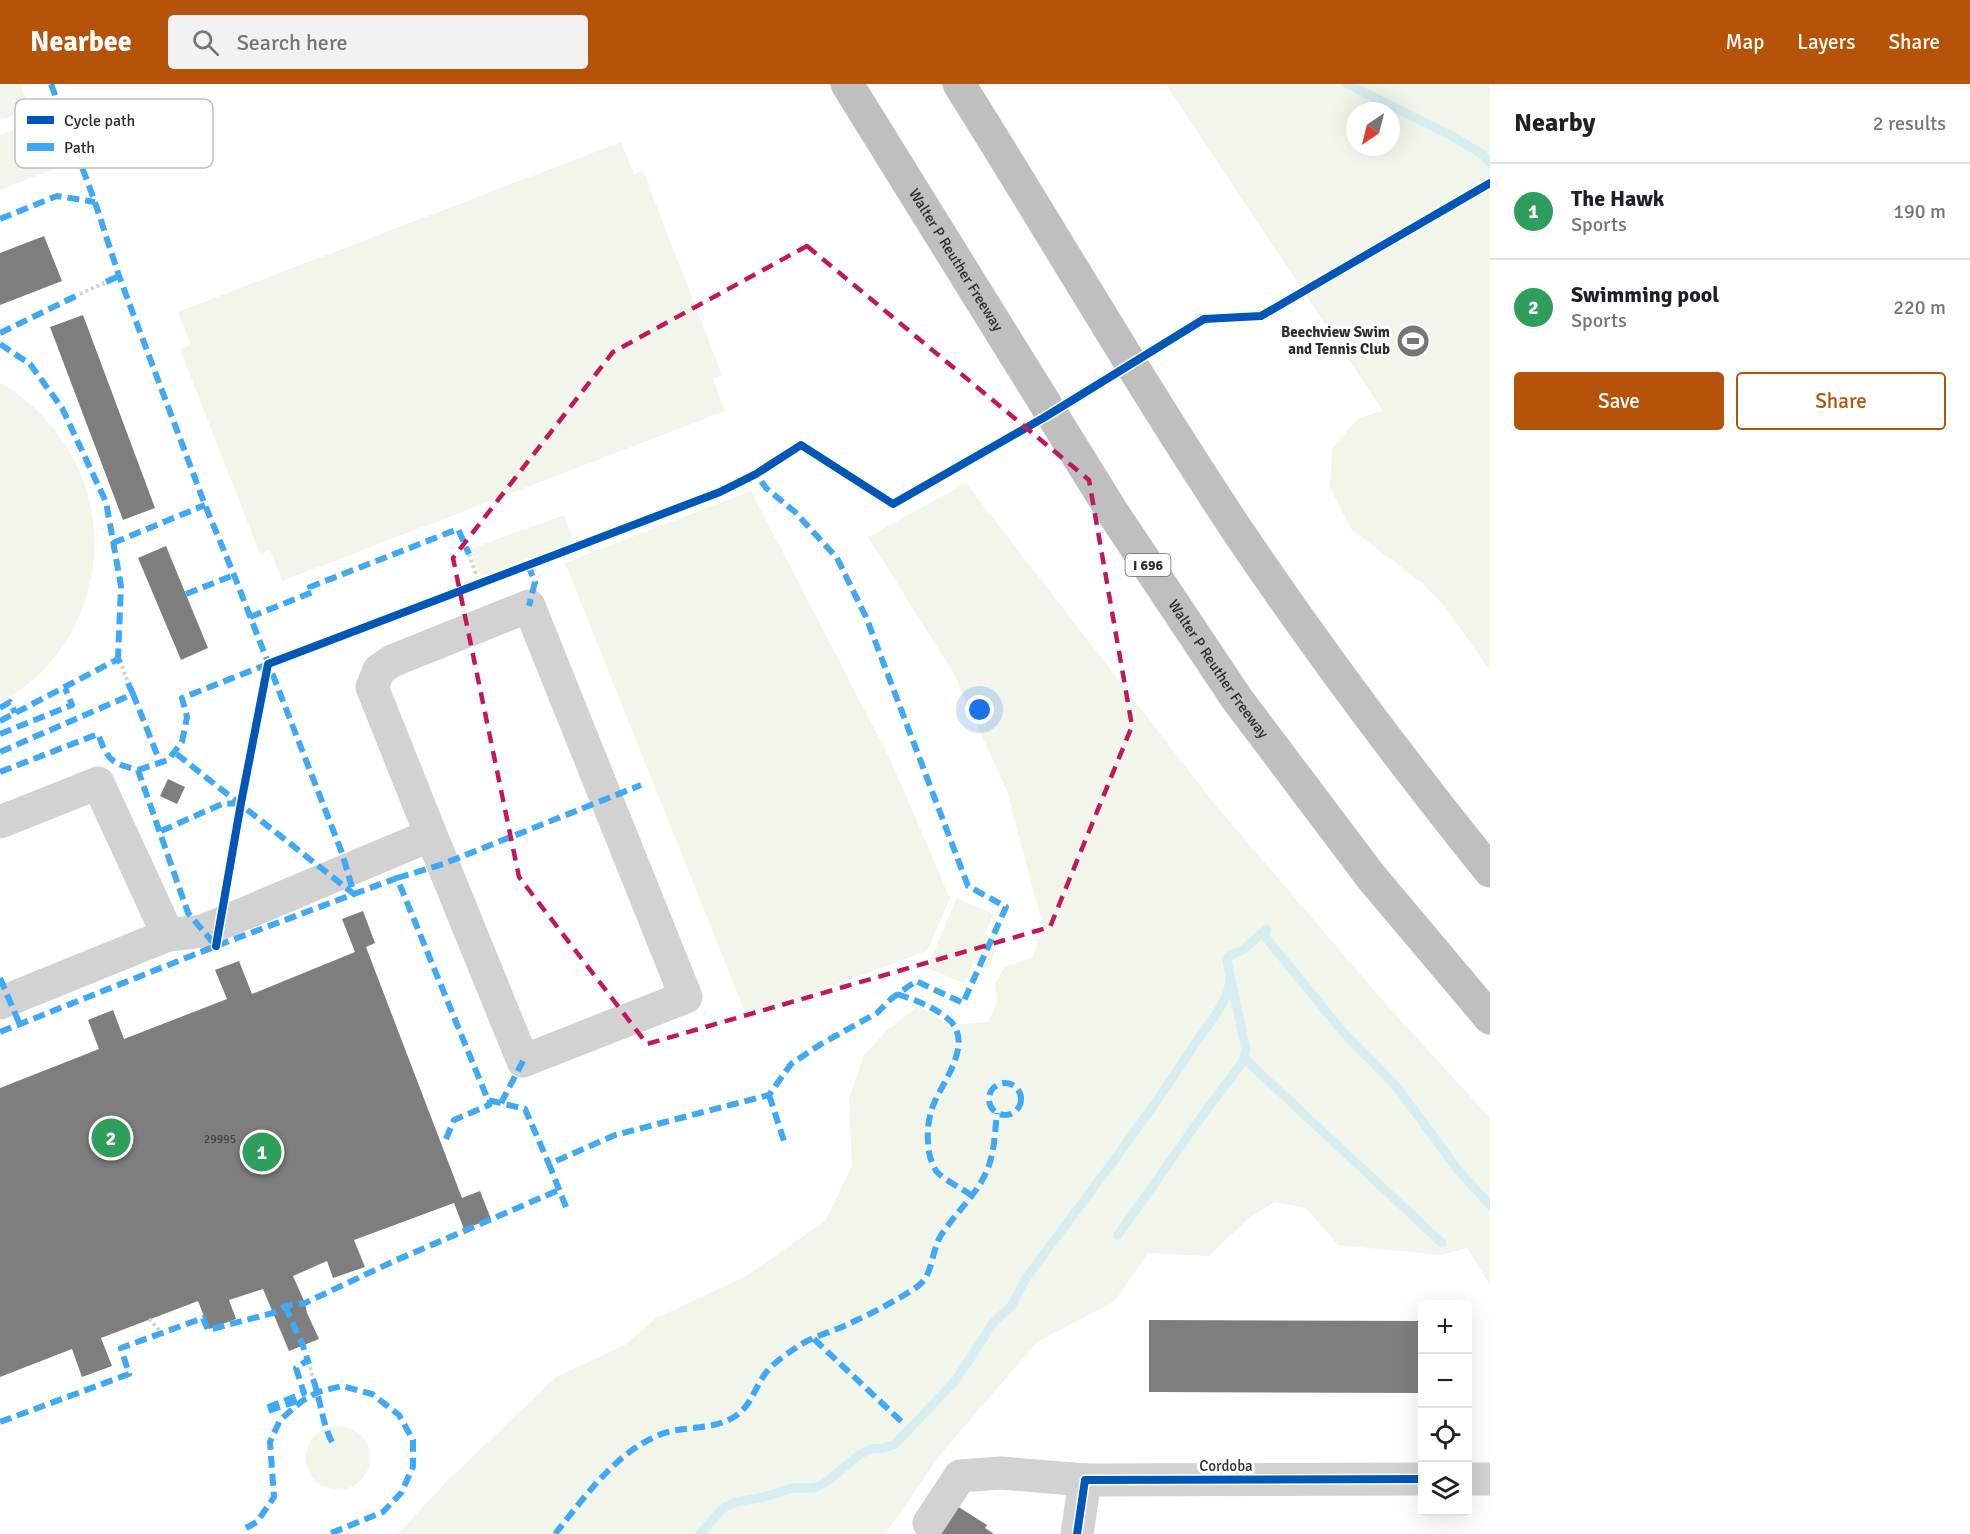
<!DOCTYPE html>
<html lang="en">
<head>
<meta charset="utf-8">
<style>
  :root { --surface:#fff; --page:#f2f2f2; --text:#202124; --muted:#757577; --line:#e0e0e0; --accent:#b45309 }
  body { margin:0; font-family:Signika,sans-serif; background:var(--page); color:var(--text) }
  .controls { position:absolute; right:18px; bottom:18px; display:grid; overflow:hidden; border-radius:6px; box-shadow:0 6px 24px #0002 }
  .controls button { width:54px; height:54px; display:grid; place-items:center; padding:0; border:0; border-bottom:2px solid var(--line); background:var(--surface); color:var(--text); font:30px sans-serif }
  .compass { position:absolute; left:1346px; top:18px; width:54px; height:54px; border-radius:50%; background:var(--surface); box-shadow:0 6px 24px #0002; rotate:215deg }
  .you { position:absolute; left:980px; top:626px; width:21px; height:21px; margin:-15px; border:4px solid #fff; border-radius:50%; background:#1a73e8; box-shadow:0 0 0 9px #1a73e833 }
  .badge { display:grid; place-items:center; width:39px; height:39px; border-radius:50%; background:var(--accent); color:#fff; font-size:20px; font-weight:700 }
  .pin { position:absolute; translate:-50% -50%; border:3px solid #fff; box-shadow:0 2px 6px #0006 }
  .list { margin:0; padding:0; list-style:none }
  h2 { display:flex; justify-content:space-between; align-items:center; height:78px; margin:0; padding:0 24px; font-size:26px }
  h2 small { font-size:20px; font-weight:400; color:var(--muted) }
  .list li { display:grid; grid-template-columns:39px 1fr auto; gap:18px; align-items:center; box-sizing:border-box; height:96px; padding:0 24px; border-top:2px solid var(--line) }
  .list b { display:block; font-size:22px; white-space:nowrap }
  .list p { margin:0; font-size:20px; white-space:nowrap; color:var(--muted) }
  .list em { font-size:20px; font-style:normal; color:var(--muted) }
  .actions { display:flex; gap:12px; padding:18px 24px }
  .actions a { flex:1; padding:14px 0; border:2px solid var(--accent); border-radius:6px; text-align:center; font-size:21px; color:var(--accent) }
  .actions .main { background:var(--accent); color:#fff }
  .icon { flex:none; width:33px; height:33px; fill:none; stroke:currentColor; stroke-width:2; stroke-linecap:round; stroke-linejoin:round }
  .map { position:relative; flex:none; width:1490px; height:1450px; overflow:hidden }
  header { display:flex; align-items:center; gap:36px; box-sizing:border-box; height:84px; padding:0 30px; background:var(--accent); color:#fff }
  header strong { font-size:28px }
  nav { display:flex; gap:33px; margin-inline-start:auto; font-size:21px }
  .search { width:420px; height:54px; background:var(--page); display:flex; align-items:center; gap:15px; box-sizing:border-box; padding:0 21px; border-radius:6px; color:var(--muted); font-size:22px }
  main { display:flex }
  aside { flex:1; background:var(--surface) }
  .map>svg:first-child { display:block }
</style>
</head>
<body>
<header>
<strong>Nearbee</strong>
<div class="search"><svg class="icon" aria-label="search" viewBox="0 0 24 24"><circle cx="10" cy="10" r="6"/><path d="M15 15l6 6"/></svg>Search here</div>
<nav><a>Map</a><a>Layers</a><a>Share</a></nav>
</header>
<main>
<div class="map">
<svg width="1490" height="1450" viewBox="0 0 1490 1450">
  <rect width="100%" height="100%" fill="#fff"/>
  <!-- green -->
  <g fill="#f2f5ea" fill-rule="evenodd">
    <polygon points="0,0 20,0 30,25 0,36"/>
    <path d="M1166,0h324v587l-44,-63 -24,-25 -71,-54 -21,-42 2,-38 26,-31 25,-7zM1355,27h36v36h-36z"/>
    <polygon points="35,37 54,85 0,106 0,51"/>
    <polygon points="621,58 634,90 643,87 722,291 713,295 725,327 282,497 270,466 260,470 180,265 191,261 178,228"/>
    <path d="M0,299c21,11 37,26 52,44 73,86 49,222 -52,275z"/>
    <polygon points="966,399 1213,718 1385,919 1490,1034 1490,1201 1467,1164 1441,1171 1338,1161 1306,1124 1275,1118 1249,1134 1209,1172 1148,1169 1115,1217 1037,1258 940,1371 885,1450 398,1450 445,1399 556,1293 625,1261 656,1234 748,1191 826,1136 852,1082 849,1015 863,973 885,948 918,922 949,941 988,938 997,918 995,898 1005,883 1033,873 1043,843 1007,707 953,588 868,453"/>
    <polygon points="751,407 890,675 950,814 927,867 747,933 565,479"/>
    <polygon points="564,431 574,458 480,492 470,465"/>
    <polygon points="957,814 993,830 985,850 1000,856 988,885 973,879 964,899 927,884"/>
    <circle cx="338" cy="1374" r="32"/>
  </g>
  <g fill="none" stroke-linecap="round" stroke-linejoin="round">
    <!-- stream -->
    <g stroke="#d6edf2" stroke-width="9">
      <polyline points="1347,0 1452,52 1482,70 1490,79"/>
      <polyline points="1263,850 1343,948 1397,1003 1458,1086 1490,1121"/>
      <polyline points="1245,975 1442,1159"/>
      <polyline points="1118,1151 1207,1025 1245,975 1244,973 1246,966 1227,877 1229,872 1244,865 1267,845"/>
      <path d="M700,1450l23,-26 12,-6 29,-5 29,-9h21l11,-5 34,-28 12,-6 13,-1 11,-4 60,-63 39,-59 18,-17 14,-27c58,-78 118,-155 171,-237 12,-18 33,-41 33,-63"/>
    </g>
  </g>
  <!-- building -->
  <g fill="#7e7e7e">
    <polygon points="44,152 62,197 0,221 0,169"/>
    <polygon points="83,231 155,424 123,436 50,243"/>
    <polygon points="166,462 208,564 181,576 138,474"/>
    <polygon points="168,695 185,703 177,720 160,712"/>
    <polygon points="363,827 375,859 366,863 462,1114 480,1107 491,1135 464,1145 454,1119 354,1156 365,1183 333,1194 327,1177 293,1192 305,1219 307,1229 319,1255 289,1267 263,1205 229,1216 236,1235 209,1245 198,1217 101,1254 112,1282 82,1293 72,1265 0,1293 0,1004 99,965 88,936 113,926 124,955 227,915 215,886 239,877 252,910 355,868 342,835"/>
    <polygon points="1149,1236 1422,1237 1422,1309 1149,1308"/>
    <polygon points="957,1422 987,1441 985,1444 994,1450 939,1450"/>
  </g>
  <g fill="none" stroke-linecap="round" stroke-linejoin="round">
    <!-- path -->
    <g stroke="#d2d2d2" stroke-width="4" stroke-dasharray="3 3" stroke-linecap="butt">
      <polyline points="80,210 106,198"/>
      <polyline points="469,470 477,493"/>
      <polyline points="122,582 128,599"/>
      <polyline points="149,1235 162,1249"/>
      <polyline points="310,1283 313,1295"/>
    </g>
    <!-- minor -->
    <g stroke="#d2d2d2" stroke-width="33">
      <polyline points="0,738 98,699 168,851 0,919"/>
      <polyline points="168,851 203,847 431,751 523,977 686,913 529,522 392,577 379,586 372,603 431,751"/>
      <polyline points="1468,1395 1490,1395"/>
      <polyline points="929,1439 960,1392 1001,1389 1085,1396"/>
      <polyline points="1077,1450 1085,1396 1422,1395"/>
    </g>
    <!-- highway -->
    <g stroke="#bfbfbf" stroke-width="33">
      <path id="s1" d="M847,0l266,429 124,186 135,179 118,140"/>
      <path d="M959,0c93,148 181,300 278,446 79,117 164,231 253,341"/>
    </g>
    <!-- quiet -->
    <g stroke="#3fa9f5" stroke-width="6" stroke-dasharray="12 6" stroke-linecap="butt">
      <polyline points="51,0 95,118 119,192 205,421 234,491 342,769 354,810 397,794 488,1016 525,1025 549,1080"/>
      <polyline points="0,135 57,112 95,118"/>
      <polyline points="106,198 119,192"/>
      <polyline points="0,249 80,210"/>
      <polyline points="0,260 30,280 62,324 106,418 121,502 118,575"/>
      <polyline points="113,459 205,421"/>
      <polyline points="528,481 535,498 529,522"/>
      <polyline points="186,510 234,491"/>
      <polyline points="250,533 313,508 310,503 458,445 469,470"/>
      <polyline points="128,599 133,610"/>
      <polyline points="0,624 10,618 15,629"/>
      <polyline points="0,637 118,575 122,582"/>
      <polyline points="0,650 72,621 65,604"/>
      <polyline points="0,668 133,610 160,678"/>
      <polyline points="138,686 168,676 182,658 187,633 182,614 268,580"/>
      <path d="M0,688l98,-38c10,27 13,29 40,36l50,143 28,33"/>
      <polyline points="161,747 222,720 241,719"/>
      <polyline points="397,794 443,780 641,701"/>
      <polyline points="0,894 20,941"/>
      <path d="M897,910c18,6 35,12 50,24 28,22 -2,61 -12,83 -6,13 -8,27 -7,41 0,9 3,22 9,30 9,9 24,16 34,23"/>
      <polyline points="0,948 216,862 354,810 174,668"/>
      <circle cx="1005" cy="1015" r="16"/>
      <polyline points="769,1011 784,1057"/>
      <polyline points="501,1019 523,977"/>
      <polyline points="446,1055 454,1036 489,1021 490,1016"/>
      <polyline points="566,1123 549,1080 615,1051 769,1011 791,980 821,960 877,929 891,915 916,897 963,919 1006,823 968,802 866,533 837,474 795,428 766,404 756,390"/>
      <polyline points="285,1222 303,1262 309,1280"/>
      <polyline points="814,1255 903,1339"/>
      <path d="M313,1295c8,22 9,45 20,65"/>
      <polyline points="297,1317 268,1327 266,1324 304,1309 296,1284 308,1276"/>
      <polyline points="0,1338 129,1290 121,1264 203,1234 208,1246 273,1229 285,1222 305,1219 392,1178 559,1106"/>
      <polyline points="246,1444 257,1438 274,1413 270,1358 280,1336 302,1317 318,1308 342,1302 372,1310 399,1331 413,1356 413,1383 401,1409 383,1428 329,1450"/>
      <path d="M555,1450c29,-36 60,-81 104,-99 24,-10 53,-4 75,-18 17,-11 19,-25 29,-40 7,-12 22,-22 34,-30 13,-9 30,-14 45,-20 26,-12 53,-25 76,-41 15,-11 13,-33 22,-49 15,-25 42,-46 50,-75 5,-16 5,-33 7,-49"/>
    </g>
    <defs>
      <g id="cycleway">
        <polyline points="216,862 241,719 268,580 720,408 756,390 801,361 893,420 1045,333 1204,235 1261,232 1490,99"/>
        <polyline points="1077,1450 1085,1396 1422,1395"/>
      </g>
    </defs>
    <!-- cycleway casing -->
    <use href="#cycleway" stroke="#fff" stroke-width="11"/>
    <!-- cycleway -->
    <use href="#cycleway" stroke="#0057b8" stroke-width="8"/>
  </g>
  <!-- marked area -->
  <path fill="none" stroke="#c2185b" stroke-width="4.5" stroke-dasharray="12 8" stroke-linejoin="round" d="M807,162l282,234 43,246 -82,201 -403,117 -128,-167 -66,-319 160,-206z"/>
  <!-- icons -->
  <defs>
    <symbol id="stadium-disc" viewBox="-11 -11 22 22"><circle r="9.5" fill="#767676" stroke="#fff"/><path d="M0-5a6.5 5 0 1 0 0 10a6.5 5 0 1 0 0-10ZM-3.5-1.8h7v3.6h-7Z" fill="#fff"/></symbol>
  </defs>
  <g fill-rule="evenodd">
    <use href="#stadium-disc" x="1394" y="238" width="38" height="38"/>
  </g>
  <g text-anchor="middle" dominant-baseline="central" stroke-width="6" stroke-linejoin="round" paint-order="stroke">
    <!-- number labels -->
    <g font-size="12" fill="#414141">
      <text x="220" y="1055">29995</text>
    </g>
    <!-- shield labels -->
    <rect fill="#fff" stroke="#6c6c6c" stroke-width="1.5" x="1125.5" y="470" width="45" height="22" rx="4.5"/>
    <g font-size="14" font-weight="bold" fill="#2d2d2d">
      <text x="1148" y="481">I 696</text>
    </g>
    <!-- street labels -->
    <g font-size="15" fill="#2d2d2d" stroke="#fff">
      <text stroke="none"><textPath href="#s1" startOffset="207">Walter P Reuther Freeway</textPath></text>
      <text stroke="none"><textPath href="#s1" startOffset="693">Walter P Reuther Freeway</textPath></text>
      <text x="1226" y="1382">Cordoba</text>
    </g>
    <!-- poi labels -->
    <g font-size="15" font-weight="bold" fill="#2d2d2d" stroke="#fff" text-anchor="end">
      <text x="1390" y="248">Beechview Swim<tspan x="1390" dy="17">and Tennis Club</tspan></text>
    </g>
  </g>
  <!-- legend -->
  <rect x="15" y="15" width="198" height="69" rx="9" fill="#fff" stroke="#c0c0c0" stroke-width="1.5"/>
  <rect x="27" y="32" width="27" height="8" fill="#0057b8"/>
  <rect x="27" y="59" width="27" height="8" fill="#3fa9f5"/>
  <g font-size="16" fill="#2d2d2d">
    <text x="64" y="42">Cycle path</text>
    <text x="64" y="69">Path</text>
  </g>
</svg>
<div class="controls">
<button>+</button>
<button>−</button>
<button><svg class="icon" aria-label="locate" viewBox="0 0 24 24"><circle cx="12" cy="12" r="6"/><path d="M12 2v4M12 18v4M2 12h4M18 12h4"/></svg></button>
<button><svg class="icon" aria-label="layers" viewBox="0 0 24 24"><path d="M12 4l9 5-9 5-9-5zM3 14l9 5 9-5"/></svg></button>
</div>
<svg class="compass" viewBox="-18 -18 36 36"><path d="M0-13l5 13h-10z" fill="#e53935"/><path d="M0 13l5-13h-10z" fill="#757577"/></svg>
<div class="you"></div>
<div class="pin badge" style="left:262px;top:1068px;background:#2e9e5b">1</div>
<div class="pin badge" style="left:111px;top:1054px;background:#2e9e5b">2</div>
</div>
<aside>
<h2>Nearby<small>2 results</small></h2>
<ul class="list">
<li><span class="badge" style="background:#2e9e5b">1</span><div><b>The Hawk</b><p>Sports</p></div><em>190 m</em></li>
<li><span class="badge" style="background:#2e9e5b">2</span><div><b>Swimming pool</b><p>Sports</p></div><em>220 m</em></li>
</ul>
<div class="actions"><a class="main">Save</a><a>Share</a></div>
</aside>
</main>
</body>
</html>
